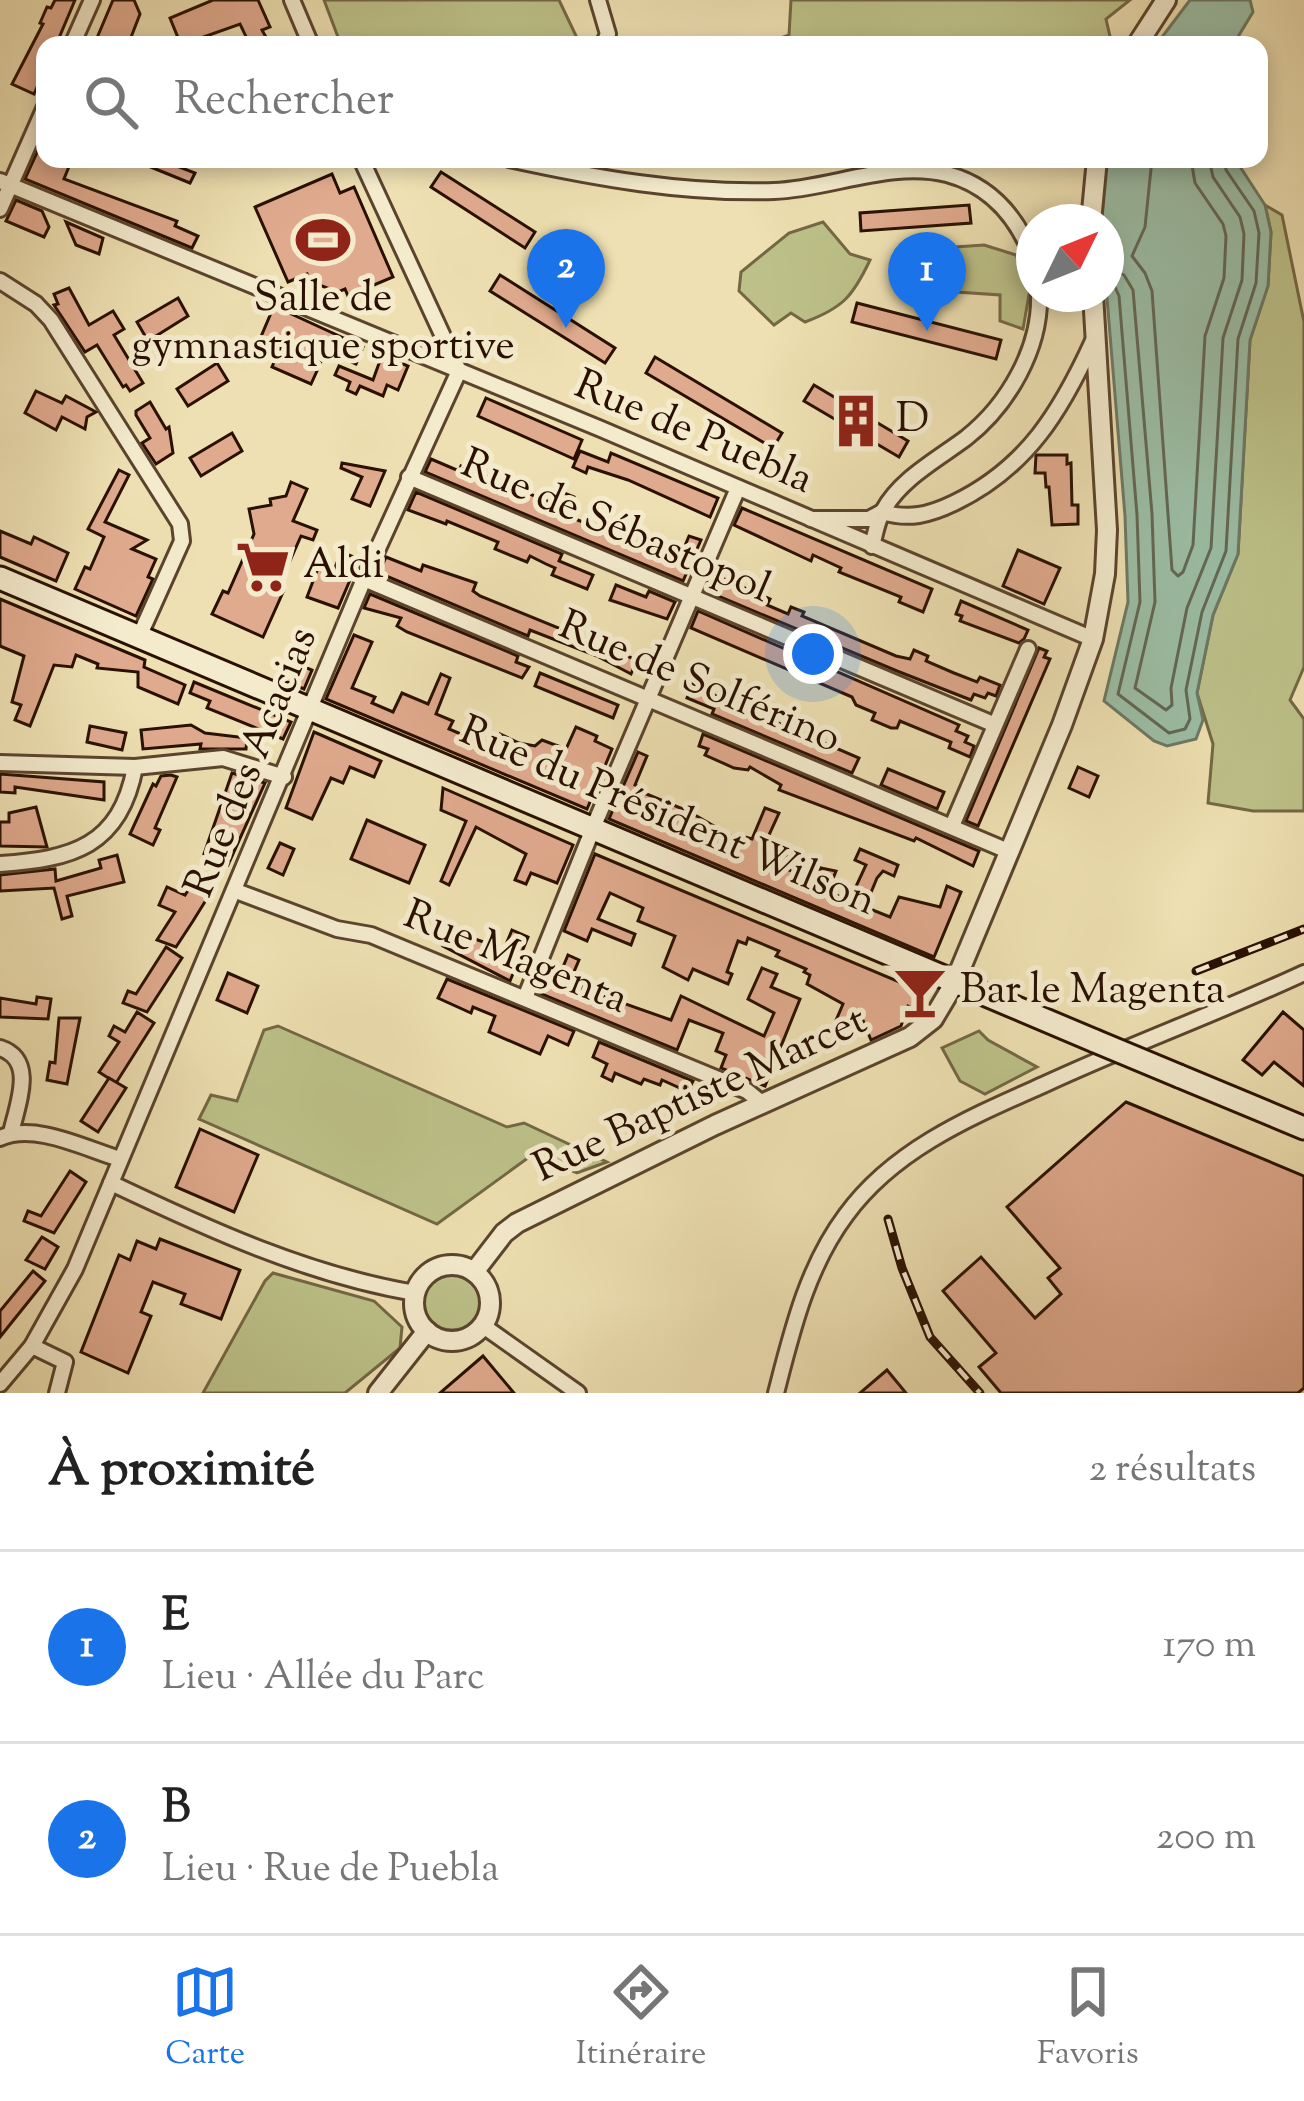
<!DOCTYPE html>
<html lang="fr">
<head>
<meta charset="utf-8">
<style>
  :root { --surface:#fff; --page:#f6f6f6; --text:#222; --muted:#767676; --line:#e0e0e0; --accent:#1a73e8 }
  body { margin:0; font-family:"Sorts Mill Goudy",serif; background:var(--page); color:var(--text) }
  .compass { position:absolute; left:1016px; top:204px; width:108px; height:108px; border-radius:50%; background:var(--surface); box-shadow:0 6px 18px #0003; rotate:47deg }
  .you { position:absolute; left:813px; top:654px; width:42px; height:42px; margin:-30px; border:9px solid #fff; border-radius:50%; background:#1a73e8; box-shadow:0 0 0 18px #1a73e833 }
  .badge { display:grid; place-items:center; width:78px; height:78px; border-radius:50%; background:var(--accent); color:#fff; font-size:39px; font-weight:700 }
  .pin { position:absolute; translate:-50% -99px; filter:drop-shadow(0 3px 6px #0008) }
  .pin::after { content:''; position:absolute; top:63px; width:42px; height:36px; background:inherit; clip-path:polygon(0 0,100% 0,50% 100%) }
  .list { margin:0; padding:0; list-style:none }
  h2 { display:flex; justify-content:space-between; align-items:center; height:156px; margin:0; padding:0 48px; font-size:51px }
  h2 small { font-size:39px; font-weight:400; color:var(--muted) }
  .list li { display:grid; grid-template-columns:78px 1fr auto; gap:36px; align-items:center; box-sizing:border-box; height:192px; padding:0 48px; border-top:3px solid var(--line) }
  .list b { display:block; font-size:45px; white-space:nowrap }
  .list p { margin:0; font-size:39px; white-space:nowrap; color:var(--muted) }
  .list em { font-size:39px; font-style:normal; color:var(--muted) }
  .icon { flex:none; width:66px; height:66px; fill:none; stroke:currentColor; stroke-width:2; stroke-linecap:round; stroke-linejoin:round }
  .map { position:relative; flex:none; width:1304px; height:1393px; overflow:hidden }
  .search { position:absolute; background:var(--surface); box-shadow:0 6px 18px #0003; left:36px; right:36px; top:36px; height:132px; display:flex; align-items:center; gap:30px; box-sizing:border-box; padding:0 42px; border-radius:24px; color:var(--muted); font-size:45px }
  .sheet { height:540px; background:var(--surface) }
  nav { display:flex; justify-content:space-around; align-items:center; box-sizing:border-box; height:168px; border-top:3px solid var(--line); background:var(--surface); font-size:33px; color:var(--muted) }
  nav a { display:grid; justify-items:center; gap:6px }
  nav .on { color:var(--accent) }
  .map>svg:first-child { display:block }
</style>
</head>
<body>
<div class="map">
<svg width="1304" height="1393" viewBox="0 0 1304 1393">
  <rect width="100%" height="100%" fill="#eee0b2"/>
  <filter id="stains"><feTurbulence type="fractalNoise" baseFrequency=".00167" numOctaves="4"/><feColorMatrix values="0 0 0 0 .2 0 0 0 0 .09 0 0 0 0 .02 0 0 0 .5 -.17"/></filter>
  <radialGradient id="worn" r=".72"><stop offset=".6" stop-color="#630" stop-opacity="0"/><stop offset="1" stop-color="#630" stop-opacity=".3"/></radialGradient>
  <!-- green -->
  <g fill="#bdc189" stroke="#736845" stroke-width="3">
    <polygon points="324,0 559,0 578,40 565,45 341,45"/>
    <polygon points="791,0 1130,0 1106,19 1112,45 775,45 775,40 789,35"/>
    <polygon points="1265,205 1282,215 1304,322 1304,667 1290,700 1304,719 1304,811 1253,811 1208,803 1213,744 1197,693 1213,615 1238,554 1250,340 1268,285 1271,232"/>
    <path d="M823,222l27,32 20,6c-17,36 -27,48 -65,62l-14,-9 -17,12 -35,-34 2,-19 48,-39z"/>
    <polygon points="984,245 1016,255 1030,289 1023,329 1000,321 1000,295 942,291 941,258 955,247"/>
    <polygon points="278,1026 507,1127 524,1123 607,1162 577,1173 532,1155 437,1224 199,1119 211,1095 237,1101 264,1030"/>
    <polygon points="979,1031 988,1040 1037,1067 985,1094 960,1081 942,1048"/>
    <polygon points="273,1273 374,1301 402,1327 400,1348 345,1393 203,1393 265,1281"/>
    <circle cx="452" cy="1302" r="28"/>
  </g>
  <!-- water -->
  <g fill="#9bbea6" stroke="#6d7864" stroke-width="3">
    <polygon points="1190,0 1250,0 1253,12 1233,45 1156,45"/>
    <polygon points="1109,159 1235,159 1265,205 1271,232 1268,286 1250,340 1238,554 1213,615 1197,693 1203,720 1196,739 1167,746 1154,741 1104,701 1128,602 1125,516 1106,286 1106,222 1101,222 1102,180"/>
  </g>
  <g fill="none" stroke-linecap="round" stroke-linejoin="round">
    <!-- shore -->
    <g stroke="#626754" stroke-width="3">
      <polyline points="1152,159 1145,227 1132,256 1145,273 1152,291 1172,570 1178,576 1183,572 1193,545 1205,336 1224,278 1226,236 1223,224 1195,183 1191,159"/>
      <polyline points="1106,267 1124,275 1133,290 1152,514 1155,602 1135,688 1166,710 1172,705 1171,688 1187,608 1211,548 1223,338 1242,280 1244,234 1240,217 1213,177 1209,159"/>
      <polyline points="1106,282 1115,287 1119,296 1137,515 1140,602 1118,694 1169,733 1185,729 1190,719 1186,690 1202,612 1226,551 1238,339 1256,283 1259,233 1254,211 1226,170 1224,159"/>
    </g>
  </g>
  <!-- building -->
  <g fill="#e0aa8e" stroke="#291001" stroke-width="3">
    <polygon points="55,0 75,0 56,45 45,45 45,69 34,94 12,84 43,24 40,23 47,7 51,8"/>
    <polygon points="113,0 134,0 140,14 128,45 94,45"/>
    <polygon points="213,0 258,0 270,27 262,30 267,39 250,45 240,24 181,45 170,18"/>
    <polygon points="45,135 45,159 72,159 64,179 177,221 175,226 198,236 192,248 25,179"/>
    <polygon points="131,159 159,159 195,173 190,183"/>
    <polygon points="441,172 535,232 525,248 431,187"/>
    <polygon points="332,174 340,193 354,187 393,277 348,296 345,289 338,292 311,282 307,274 288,282 255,207"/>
    <polygon points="16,200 42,211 49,227 44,237 6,221"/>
    <polygon points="969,205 971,223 861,231 860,213"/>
    <polygon points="66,222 103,238 99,254 76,245"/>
    <polygon points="500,275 615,348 605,363 490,291"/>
    <polygon points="69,288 89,325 113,311 124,329 114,335 143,383 130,391 126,385 123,387 97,345 85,352 54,305 58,304 54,294"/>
    <polygon points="178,298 188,316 148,341 137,322"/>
    <polygon points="857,303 1001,340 996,359 852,322"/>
    <polygon points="274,306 363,347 356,364 326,351 311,384 272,367 280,348 260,339"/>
    <polygon points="382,355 408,366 398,390 387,385 383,396 360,386 356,394 347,390 350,382 335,375 339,366 373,380"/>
    <polygon points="655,357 782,433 773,448 646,373"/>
    <polygon points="217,363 228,381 188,406 177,389"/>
    <polygon points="814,385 908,441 899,457 804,401"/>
    <polygon points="36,391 62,403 66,396 96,412 87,417 85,429 62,417 56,430 25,413"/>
    <polygon points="486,398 582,440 574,459 478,416"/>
    <polygon points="150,402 166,429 169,427 173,453 156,464 142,443 150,438 136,415 136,411"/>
    <polygon points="232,433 242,451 201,476 190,458"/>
    <polygon points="580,451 608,462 611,453 718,498 710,517 628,480 588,467 586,473 573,467"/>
    <polygon points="1036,455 1067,455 1067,464 1071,463 1072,505 1078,505 1078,524 1052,525 1049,487 1046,487 1045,473 1035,473"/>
    <polygon points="431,459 459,471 461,466 554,504 559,491 574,497 570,517 679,560 689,536 701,540 683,581 425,472"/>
    <polygon points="342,463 385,471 370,506 352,499 362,477 341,468"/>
    <polygon points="119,470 129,475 105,522 147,540 132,549 156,559 148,577 153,579 136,616 75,589 85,567 90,569 104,537 88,529"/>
    <polygon points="291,482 307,489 293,521 317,530 313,540 301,536 278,588 284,590 263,637 212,614 223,591 228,593 254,534 249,509 271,505 270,499 286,496"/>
    <polygon points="416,492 562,554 559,561 593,575 587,589 552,575 555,568 546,564 530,556 527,562 495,549 498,542 447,521 446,524 408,510"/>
    <polygon points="742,508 932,589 923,612 899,602 901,597 839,572 841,568 813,555 811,561 734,525"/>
    <polygon points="0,531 31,544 34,537 68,553 56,581 0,557"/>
    <polygon points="1018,550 1060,568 1044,604 1003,586"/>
    <polygon points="341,552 359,559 338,608 307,597 318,568 333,573"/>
    <polygon points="386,557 421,571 423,565 476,583 473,591 480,596 637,660 631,674 597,656 530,630 528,636 379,573"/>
    <polygon points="713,574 770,599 767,605 788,614 791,607 804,612 802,616 896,656 910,659 914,650 928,656 926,661 954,673 977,682 980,677 1000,685 996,696 988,693 985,698 974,694 971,700 897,671 706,591"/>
    <polygon points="616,585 646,597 649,591 675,602 667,619 610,600"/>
    <polygon points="370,594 518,656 516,662 529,667 522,678 407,632 397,626 401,618 364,608"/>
    <polygon points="0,599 145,660 144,667 185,685 178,704 138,687 138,672 97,668 98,664 76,655 72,667 54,665 30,726 15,720 21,705 12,702 24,656 0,646"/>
    <polygon points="961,601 1028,630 1024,639 1019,643 960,621 962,616 956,614"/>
    <polygon points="698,611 959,725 956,731 968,736 965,742 974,746 970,757 949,748 951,742 900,721 897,728 891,728 872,720 875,713 856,705 852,697 691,628"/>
    <polygon points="354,635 372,642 352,688 375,697 372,703 393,712 402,693 428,704 441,674 450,678 436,714 453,721 449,729 470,738 469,742 492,751 500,734 519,743 535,746 542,740 566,749 576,727 597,736 595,741 612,749 587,809 326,699"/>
    <polygon points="1039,648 1047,651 1044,657 1050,659 978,826 966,821"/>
    <polygon points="287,660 312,670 304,689 279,679"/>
    <polygon points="540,673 618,705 613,718 535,686"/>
    <polygon points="194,682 291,722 283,739 207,708 210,701 190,693"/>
    <polygon points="693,684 776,727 778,723 859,758 852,773 712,714 714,709 687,698"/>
    <polygon points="191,725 205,733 247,738 246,749 200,749 201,744 143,749 141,730"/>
    <polygon points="90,726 126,733 122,750 87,742"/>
    <polygon points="314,732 381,761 374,777 350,767 343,783 331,778 312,819 286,808"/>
    <polygon points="703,734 979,851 973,866 916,838 914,841 779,790 781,785 750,767 748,770 734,768 705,755 708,749 699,746"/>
    <polygon points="638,752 647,756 635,785 646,790 644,793 688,811 740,841 742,836 752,839 765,808 779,813 764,846 789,857 784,868 816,881 821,868 836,871 828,891 843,898 853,893 866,865 855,860 860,849 898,865 894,876 883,871 877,878 865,907 890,917 899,897 940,907 947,886 961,892 934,957 609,819"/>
    <polygon points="1078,767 1098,776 1089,797 1069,788"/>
    <polygon points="888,769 944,792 937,809 881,785"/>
    <polygon points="232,773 265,783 228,865 204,854"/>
    <polygon points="0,774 104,782 104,800 15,787 15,793 0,792"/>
    <polygon points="171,775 177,777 155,828 160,830 153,845 130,834 153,784 156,786 161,776"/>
    <polygon points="443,788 573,845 557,883 531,873 526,884 515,880 526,854 476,827 449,885 441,881 466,821 441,810"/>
    <polygon points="36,807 47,847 0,846 0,822 9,822 9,813"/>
    <polygon points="367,820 425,845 409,883 351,859"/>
    <polygon points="280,843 294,849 283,875 268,868"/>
    <polygon points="595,854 921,991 914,1009 908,1006 901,1026 871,1040 862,1018 855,1034 834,1025 843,1004 807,984 810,975 804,972 806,969 776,956 779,951 748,938 746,944 738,941 727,972 732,974 728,984 693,969 688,980 663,967 675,936 638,921 643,908 610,893 598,919 635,934 631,945 592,929 587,941 564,931"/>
    <polygon points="117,855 124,882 67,896 72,916 62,919 54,888 0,891 0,875 55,869 56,881 101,868 99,860"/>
    <polygon points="194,881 211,892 193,921 176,947 157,940 175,912 159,905 167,887 185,895"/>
    <polygon points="512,930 528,937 510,981 443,946 448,934 458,939 460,934 504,949"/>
    <polygon points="166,947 182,958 147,1012 123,1003 128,991 136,994"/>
    <polygon points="568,955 579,960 570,981 582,986 580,988 671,1020 681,996 764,1036 774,1013 748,999 762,968 777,974 771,987 800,999 765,1086 721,1068 726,1055 716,1051 723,1033 689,1020 677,1050 539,993 549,969 560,974"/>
    <polygon points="228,973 258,986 247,1013 217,1000"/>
    <polygon points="447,979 574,1031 568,1045 548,1036 540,1054 489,1032 495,1016 473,1007 471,1013 438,998"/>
    <polygon points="37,997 51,999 48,1019 0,1017 0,998 36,1004"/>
    <polygon points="137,1012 154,1023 116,1083 99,1072 119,1042 109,1036 114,1026 125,1032"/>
    <polygon points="1283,1012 1304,1030 1304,1086 1274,1062 1262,1075 1243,1060"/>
    <polygon points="59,1018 80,1018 67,1084 47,1080 50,1062 55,1063"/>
    <polygon points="599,1042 693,1081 689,1089 700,1093 695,1103 681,1097 684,1090 662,1080 660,1085 644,1079 641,1084 615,1073 612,1081 602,1076 607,1064 593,1057"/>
    <polygon points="109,1078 126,1088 98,1132 81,1121"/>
    <polygon points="1126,1102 1304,1176 1304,1388 1298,1393 1001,1393 979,1367 996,1353 943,1291 981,1257 1035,1318 1061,1294 1048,1278 1060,1268 1007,1207"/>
    <polygon points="200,1129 258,1155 234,1212 176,1187"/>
    <polygon points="70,1171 86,1182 54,1233 24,1221 28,1211 41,1216"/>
    <polygon points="42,1237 58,1247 45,1269 26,1260"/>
    <polygon points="160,1239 240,1270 221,1319 181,1304 185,1294 153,1282 141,1312 151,1316 128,1373 81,1352 119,1255 130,1260 137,1241 156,1249"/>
    <polygon points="33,1271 45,1281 0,1337 0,1311"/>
    <polygon points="483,1356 514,1393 440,1393"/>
    <polygon points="887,1370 906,1393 860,1393"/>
  </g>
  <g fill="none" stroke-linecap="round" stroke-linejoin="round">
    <defs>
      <g id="minor">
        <polyline points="292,0 311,45"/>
        <polyline points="598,0 608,34 603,45"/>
        <polyline points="72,45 92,0"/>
        <path d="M509,159c87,19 175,35 265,32 56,-2 117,-31 173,-17 45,12 72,46 87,87"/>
        <polyline points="0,181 601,429 1093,639"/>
        <polyline points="0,209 45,107"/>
        <polyline points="0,281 36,304 51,320 180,524 182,541 139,637"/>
        <polyline points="409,477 993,724"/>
        <path d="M882,512c27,8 47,3 72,-9 73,-35 107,-92 139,-162"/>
        <polyline points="811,519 869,519 882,512"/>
        <path d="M872,546c3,-11 5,-25 11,-35 17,-32 55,-52 83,-73 42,-33 75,-90 73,-144"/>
        <polyline points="364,579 1008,851"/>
        <polyline points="0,763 135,767 223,758 284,777"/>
        <polyline points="952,826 1028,649"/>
        <path d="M0,864c72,-5 120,-17 135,-97"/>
        <polyline points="236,891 337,929 371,935 747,1091 762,1103"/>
        <polyline points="525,998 596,821 738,488"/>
        <path d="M0,1048c37,12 17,57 11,85"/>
        <path d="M0,1138c35,-16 86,11 120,21"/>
        <path d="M111,1183c97,46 197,92 304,110"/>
        <polyline points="482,1325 578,1393"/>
        <polyline points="32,1346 65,1362 57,1393"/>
        <polyline points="0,1384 32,1346 75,1269 364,579 459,371 361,159"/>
        <path d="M776,1393c16,-62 31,-126 70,-178 48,-66 125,-98 197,-130 86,-40 175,-72 261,-112"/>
      </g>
      <g id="tertiary">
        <polyline points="1137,45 1166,0"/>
        <polyline points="1091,222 1097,159"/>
        <circle cx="452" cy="1303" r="38"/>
        <polyline points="474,1272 504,1233 517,1223 715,1125 910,1037 933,1019 955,982 1062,725 1093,639 1105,574 1107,530 1093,294"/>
        <polyline points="378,1393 427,1331"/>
      </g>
      <g id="secondary">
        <polyline points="0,578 1095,1041"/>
        <polyline points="1179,1076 1304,1128"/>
      </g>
    </defs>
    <!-- minor casing -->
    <use href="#minor" stroke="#5a442d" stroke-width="20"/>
    <!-- tertiary casing -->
    <use href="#tertiary" stroke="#5a442d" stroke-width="24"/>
    <!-- secondary casing -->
    <use href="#secondary" stroke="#291001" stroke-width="27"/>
    <!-- minor -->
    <use href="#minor" stroke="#f4ebcd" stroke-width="14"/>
    <!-- tertiary -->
    <use href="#tertiary" stroke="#f4ebcd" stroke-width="18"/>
    <!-- secondary -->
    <use href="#secondary" stroke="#f4ebcd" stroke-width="21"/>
    <defs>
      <g id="rail">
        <polyline points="1196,971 1304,929"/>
        <polyline points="888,1219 902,1268 930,1337 980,1393"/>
      </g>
    </defs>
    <!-- rail casing -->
    <use href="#rail" stroke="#291001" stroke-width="9"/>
    <!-- rail -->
    <use href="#rail" stroke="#f4ebcd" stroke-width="4.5" stroke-dasharray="14" stroke-linecap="butt"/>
    <defs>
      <polyline id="secondary-bridge" points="1095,1041 1179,1076"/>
    </defs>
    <!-- secondary-bridge casing -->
    <use href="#secondary-bridge" stroke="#291001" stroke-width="27" stroke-linecap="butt"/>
    <!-- secondary-bridge -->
    <use href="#secondary-bridge" stroke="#f4ebcd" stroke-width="21"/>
  </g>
  <!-- icons -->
  <defs>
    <symbol id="stadium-bare" viewBox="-9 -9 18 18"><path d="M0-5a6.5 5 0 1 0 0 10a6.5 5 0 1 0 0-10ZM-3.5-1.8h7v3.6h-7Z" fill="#8f2418" stroke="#f4ebcd" stroke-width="2.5" paint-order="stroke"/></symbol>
    <symbol id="building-bare" viewBox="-9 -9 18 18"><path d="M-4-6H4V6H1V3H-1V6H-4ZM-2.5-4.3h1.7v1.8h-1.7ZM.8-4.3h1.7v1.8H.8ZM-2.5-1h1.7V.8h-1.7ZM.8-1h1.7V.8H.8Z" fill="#8f2418" stroke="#f4ebcd" stroke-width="2.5" paint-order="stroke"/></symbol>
    <symbol id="supermarket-bare" viewBox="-9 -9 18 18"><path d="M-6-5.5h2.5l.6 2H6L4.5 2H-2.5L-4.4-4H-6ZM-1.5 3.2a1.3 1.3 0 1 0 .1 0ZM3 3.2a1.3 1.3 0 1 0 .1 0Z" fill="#8f2418" stroke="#f4ebcd" stroke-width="2.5" paint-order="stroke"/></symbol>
    <symbol id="bar-bare" viewBox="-9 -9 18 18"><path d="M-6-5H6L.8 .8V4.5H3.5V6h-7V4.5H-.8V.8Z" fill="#8f2418" stroke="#f4ebcd" stroke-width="2.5" paint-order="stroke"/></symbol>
  </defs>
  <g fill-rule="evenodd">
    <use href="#stadium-bare" x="285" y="202" width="76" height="76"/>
    <use href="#building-bare" x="818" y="383" width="76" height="76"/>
    <use href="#supermarket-bare" x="225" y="529" width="76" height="76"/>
    <use href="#bar-bare" x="882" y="954" width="76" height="76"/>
  </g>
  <g text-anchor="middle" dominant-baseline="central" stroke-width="10" stroke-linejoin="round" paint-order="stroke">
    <!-- poi labels -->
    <g font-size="42" fill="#291001" stroke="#f4ebcd" text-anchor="start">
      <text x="323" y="300" text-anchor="middle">Salle de<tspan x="323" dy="48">gymnastique sportive</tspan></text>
      <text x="896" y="421">D</text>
      <text x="303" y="567">Aldi</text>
      <text x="960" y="992">Bar le Magenta</text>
    </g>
    <!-- street labels -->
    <g font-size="42" fill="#291001" stroke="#f4ebcd">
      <text transform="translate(693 434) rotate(23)">Rue de Puebla</text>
      <text transform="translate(615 528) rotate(23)">Rue de Sébastopol</text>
      <text transform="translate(699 684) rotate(23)">Rue de Solférino</text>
      <text transform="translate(253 763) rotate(-68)">Rue des Acacias</text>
      <text transform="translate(667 818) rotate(23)">Rue du Président Wilson</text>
      <text transform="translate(515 959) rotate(22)">Rue Magenta</text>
      <text transform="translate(701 1096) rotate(-25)">Rue Baptiste Marcet</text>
    </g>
  </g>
  <rect width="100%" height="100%" filter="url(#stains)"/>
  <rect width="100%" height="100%" fill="url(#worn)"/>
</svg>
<svg class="compass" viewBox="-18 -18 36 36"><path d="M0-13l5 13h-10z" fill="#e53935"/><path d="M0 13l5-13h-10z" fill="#767676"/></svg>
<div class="you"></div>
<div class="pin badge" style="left:927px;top:331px">1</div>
<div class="pin badge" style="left:566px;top:328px">2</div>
<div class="search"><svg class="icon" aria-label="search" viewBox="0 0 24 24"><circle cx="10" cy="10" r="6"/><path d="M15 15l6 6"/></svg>Rechercher</div>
</div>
<section class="sheet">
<h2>À proximité<small>2 résultats</small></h2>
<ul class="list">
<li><span class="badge">1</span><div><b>E</b><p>Lieu · Allée du Parc</p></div><em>170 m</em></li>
<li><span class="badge">2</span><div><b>B</b><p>Lieu · Rue de Puebla</p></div><em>200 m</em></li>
</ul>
</section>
<nav>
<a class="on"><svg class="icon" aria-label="map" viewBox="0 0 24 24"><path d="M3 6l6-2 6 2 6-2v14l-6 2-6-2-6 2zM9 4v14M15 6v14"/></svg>Carte</a>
<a><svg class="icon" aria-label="directions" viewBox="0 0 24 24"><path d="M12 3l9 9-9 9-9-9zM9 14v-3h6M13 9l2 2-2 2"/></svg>Itinéraire</a>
<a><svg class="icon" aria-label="saved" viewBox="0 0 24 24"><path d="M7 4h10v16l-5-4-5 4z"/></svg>Favoris</a>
</nav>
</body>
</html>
